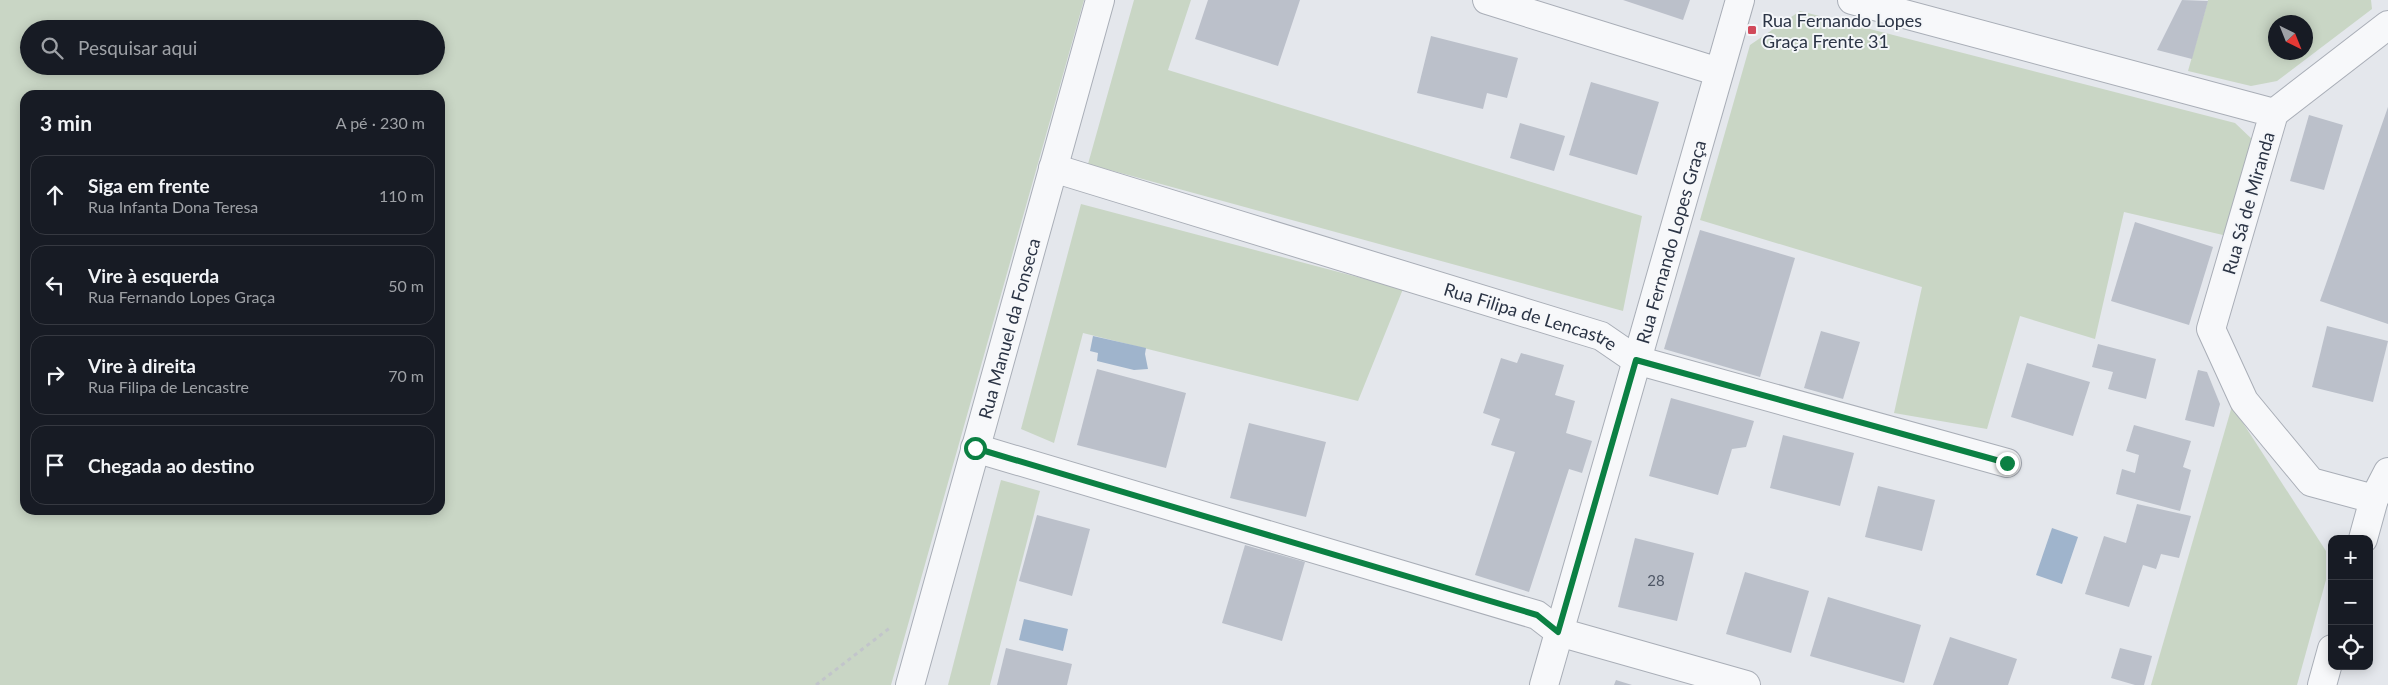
<!DOCTYPE html>
<html lang="pt">
<head>
<meta charset="utf-8">
<style>
  :root { --surface:#171b24; --page:#242831; --text:#f1f3f6; --muted:#9ea1a6; --line:#363941 }
  body { margin:0; font-family:Lato,sans-serif; background:var(--page); color:var(--text) }
  .controls { position:absolute; right:15px; bottom:15px; display:grid; overflow:hidden; border-radius:10px; box-shadow:0 2px 12px #0003 }
  .controls button { width:45px; height:45px; display:grid; place-items:center; padding:0; border:0; border-bottom:1px solid var(--line); background:var(--surface); color:var(--text); font:25px sans-serif }
  .compass { position:absolute; left:2268px; top:15px; width:45px; height:45px; border-radius:50%; background:var(--surface); box-shadow:0 2px 12px #0003; rotate:137deg }
  .stop { position:absolute; width:15px; height:15px; margin:-11px; border:4px solid #0b8043; border-radius:50%; background:#fff }
  .stop.end { background:#0b8043; border-color:#fff; box-shadow:0 1px 5px #0008 }
  .list { margin:0; padding:0; list-style:none }
  h2 { display:flex; justify-content:space-between; align-items:center; height:65px; margin:0; padding:0 20px; font-size:21px }
  h2 small { font-size:16px; font-weight:400; color:var(--muted) }
  .list li { display:grid; grid-template-columns:32px 1fr auto; gap:15px; align-items:center; box-sizing:border-box; height:80px; margin:0 10px 10px; padding:0 10px; border:1px solid var(--line); border-radius:15px }
  .list b { display:block; font-size:19px; white-space:nowrap }
  .list p { margin:0; font-size:16px; white-space:nowrap; color:var(--muted) }
  .list em { font-size:16px; font-style:normal; color:var(--muted) }
  .icon { flex:none; width:28px; height:28px; fill:none; stroke:currentColor; stroke-width:2; stroke-linecap:round; stroke-linejoin:round }
  .map { position:relative; flex:none; width:2388px; height:685px; overflow:hidden }
  .search { position:absolute; background:var(--surface); box-shadow:0 2px 12px #0003; left:20px; top:20px; width:425px; height:55px; display:flex; align-items:center; gap:12px; box-sizing:border-box; padding:0 18px; border-radius:28px; color:var(--muted); font-size:19px }
  .panel { position:absolute; background:var(--surface); box-shadow:0 2px 12px #0003; left:20px; top:90px; width:425px; height:425px; border-radius:15px }
  .map>svg:first-child { display:block }
</style>
</head>
<body>
<div class="map">
<svg width="2388" height="685" viewBox="0 0 2388 685">
  <rect width="100%" height="100%" fill="#e4e7ec"/>
  <!-- green -->
  <g fill="#c9d6c5" fill-rule="evenodd">
    <path d="M0,0h1084l-193,685h-891zM29,29h407v37h-407zM25,95h415v415h-415z"/>
    <polygon points="1134,0 1191,0 1168,70 1642,216 1623,311 1088,164"/>
    <path d="M2208,0h163l1,9 -95,72 -26,5 -63,-15zM2276,22h30v30h-30z"/>
    <polygon points="1800,11 2235,123 2255,142 2223,235 2124,212 2095,339 2020,316 1987,429 1894,413 1922,287 1700,220 1750,45"/>
    <polygon points="1081,204 1403,289 1358,401 1083,333 1054,443 1021,429"/>
    <polygon points="2232,406 2326,551 2326,580 2297,685 2151,685"/>
    <polygon points="1001,480 1040,491 990,685 948,685"/>
  </g>
  <!-- water -->
  <g fill="#9fb4cc">
    <polygon points="1093,336 1146,348 1145,354 1148,369 1134,370 1097,361 1098,353 1090,351"/>
    <polygon points="2052,528 2078,537 2062,584 2036,575"/>
    <polygon points="1024,619 1068,629 1063,651 1019,640"/>
  </g>
  <!-- building -->
  <g fill="#bbc0ca">
    <polygon points="1208,0 1300,0 1278,66 1195,39"/>
    <polygon points="1623,0 1690,0 1683,20"/>
    <polygon points="2182,0 2208,1 2192,59 2157,50"/>
    <polygon points="1431,36 1518,58 1507,98 1487,93 1483,109 1417,93"/>
    <polygon points="1591,82 1659,102 1637,175 1569,155"/>
    <polygon points="2388,107 2388,324 2320,301"/>
    <polygon points="2309,115 2343,125 2324,190 2290,181"/>
    <polygon points="1520,123 1565,136 1554,171 1510,158"/>
    <polygon points="2135,222 2213,247 2189,325 2111,301"/>
    <polygon points="1700,230 1795,258 1760,377 1664,349"/>
    <polygon points="2327,326 2388,341 2373,402 2312,387"/>
    <polygon points="1821,331 1860,342 1843,399 1804,388"/>
    <polygon points="2098,344 2156,359 2146,399 2108,389 2113,372 2092,367"/>
    <polygon points="1521,353 1564,365 1555,395 1575,401 1566,433 1592,441 1582,473 1569,469 1529,592 1475,575 1515,452 1491,445 1500,419 1483,413 1501,358 1517,363"/>
    <polygon points="2027,363 2090,382 2073,436 2011,417"/>
    <polygon points="1097,369 1186,393 1166,468 1077,445"/>
    <polygon points="2198,370 2207,372 2220,404 2214,427 2185,420"/>
    <polygon points="1671,398 1754,421 1746,447 1732,449 1718,495 1649,476"/>
    <polygon points="1249,423 1326,442 1306,517 1230,498"/>
    <polygon points="2134,425 2191,441 2183,467 2191,470 2180,511 2116,494 2122,469 2135,473 2139,455 2126,451"/>
    <polygon points="1783,435 1854,453 1840,506 1770,488"/>
    <polygon points="1878,486 1935,500 1922,551 1865,537"/>
    <polygon points="2137,504 2191,516 2179,558 2161,554 2156,569 2143,565 2129,607 2085,594 2104,536 2126,543"/>
    <polygon points="1037,515 1090,529 1072,596 1019,581"/>
    <polygon points="1635,538 1694,553 1677,621 1618,607"/>
    <polygon points="1245,545 1305,562 1282,641 1222,623"/>
    <polygon points="1745,572 1809,591 1791,653 1726,634"/>
    <polygon points="1828,597 1921,625 1904,683 1810,656"/>
    <polygon points="1950,637 2017,659 2008,685 1933,685"/>
    <polygon points="1006,648 1072,664 1067,685 997,685"/>
    <polygon points="2120,648 2152,656 2144,685 2135,685 2111,678"/>
    <polygon points="1616,680 1632,685 1614,685"/>
  </g>
  <g fill="none" stroke-linecap="round" stroke-linejoin="round">
    <defs>
      <g id="minor">
        <polyline points="1487,0 1719,72"/>
        <polyline points="1852,0 2274,113 2211,329 2244,401 2311,482 2374,499"/>
        <polyline points="2274,113 2388,25"/>
        <path id="s1" d="M1053,168l548,168 35,24 371,103"/>
        <polyline points="975,448 1537,615 1559,632 1746,685"/>
        <polyline points="2363,539 2374,499 2388,472"/>
        <path id="s2" d="M910,685l190,-685"/>
        <path id="s3" d="M1544,685l196,-685"/>
        <polyline points="2322,685 2332,649"/>
      </g>
    </defs>
    <!-- minor casing -->
    <use href="#minor" stroke="#a9aeb7" stroke-width="30"/>
    <!-- path -->
    <polyline stroke="#c2c5cb" stroke-width="3" stroke-dasharray="4 4" stroke-linecap="butt" points="816,685 891,627"/>
    <!-- minor -->
    <use href="#minor" stroke="#f7f8fa" stroke-width="28"/>
  </g>
  <g fill="none" stroke-linecap="round" stroke-linejoin="round">
    <!-- route -->
    <polyline stroke="#0b8043" stroke-width="6" points="975,448 1537,615 1558,632 1636,360 2007,463"/>
  </g>
  <!-- markers -->
  <rect fill="#d1495b" stroke="#f4f6f9" stroke-width="2" x="1747" y="25" width="10" height="10" rx="2.5"/>
  <g text-anchor="middle" dominant-baseline="central" stroke-width="4" stroke-linejoin="round" paint-order="stroke">
    <!-- number labels -->
    <g font-size="15" fill="#4f5766">
      <text x="1656" y="580">28</text>
    </g>
    <!-- poi labels -->
    <g font-size="18" fill="#2b3445" stroke="#f4f6f9" text-anchor="start">
      <text x="1762" y="20">Rua Fernando Lopes<tspan x="1762" dy="21">Graça Frente 31</tspan></text>
    </g>
    <!-- street labels -->
    <g font-size="18" fill="#2b3445" stroke="#f4f6f9">
      <text transform="translate(2248 203) rotate(-74)">Rua Sá de Miranda</text>
      <text stroke="none"><textPath href="#s3" startOffset="461">Rua Fernando Lopes Graça</textPath></text>
      <text stroke="none"><textPath href="#s1" startOffset="500">Rua Filipa de Lencastre</textPath></text>
      <text stroke="none"><textPath href="#s2" startOffset="370">Rua Manuel da Fonseca</textPath></text>
    </g>
  </g>
</svg>
<div class="controls">
<button>+</button>
<button>−</button>
<button><svg class="icon" aria-label="locate" viewBox="0 0 24 24"><circle cx="12" cy="12" r="6"/><path d="M12 2v4M12 18v4M2 12h4M18 12h4"/></svg></button>
</div>
<svg class="compass" viewBox="-18 -18 36 36"><path d="M0-13l5 13h-10z" fill="#e53935"/><path d="M0 13l5-13h-10z" fill="#9ea1a6"/></svg>
<div class="stop" style="left:975px;top:448px"></div>
<div class="stop end" style="left:2007px;top:463px"></div>
<div class="search"><svg class="icon" aria-label="search" viewBox="0 0 24 24"><circle cx="10" cy="10" r="6"/><path d="M15 15l6 6"/></svg>Pesquisar aqui</div>
<section class="panel">
<h2>3 min<small>A pé · 230 m</small></h2>
<ul class="list">
<li><svg class="icon" aria-label="ahead" viewBox="0 0 24 24"><path d="M12 20V5M6 11l6-6 6 6"/></svg><div><b>Siga em frente</b><p>Rua Infanta Dona Teresa</p></div><em>110 m</em></li>
<li><svg class="icon" aria-label="left" viewBox="0 0 24 24"><path d="M17 20v-9H6M10 6l-5 5 5 5"/></svg><div><b>Vire à esquerda</b><p>Rua Fernando Lopes Graça</p></div><em>50 m</em></li>
<li><svg class="icon" aria-label="right" viewBox="0 0 24 24"><path d="M7 20v-9h11M14 6l5 5-5 5"/></svg><div><b>Vire à direita</b><p>Rua Filipa de Lencastre</p></div><em>70 m</em></li>
<li><svg class="icon" aria-label="arrive" viewBox="0 0 24 24"><path d="M6 21V4h12l-3 4 3 4H6"/></svg><div><b>Chegada ao destino</b></div></li>
</ul>
</section>
</div>
</body>
</html>
